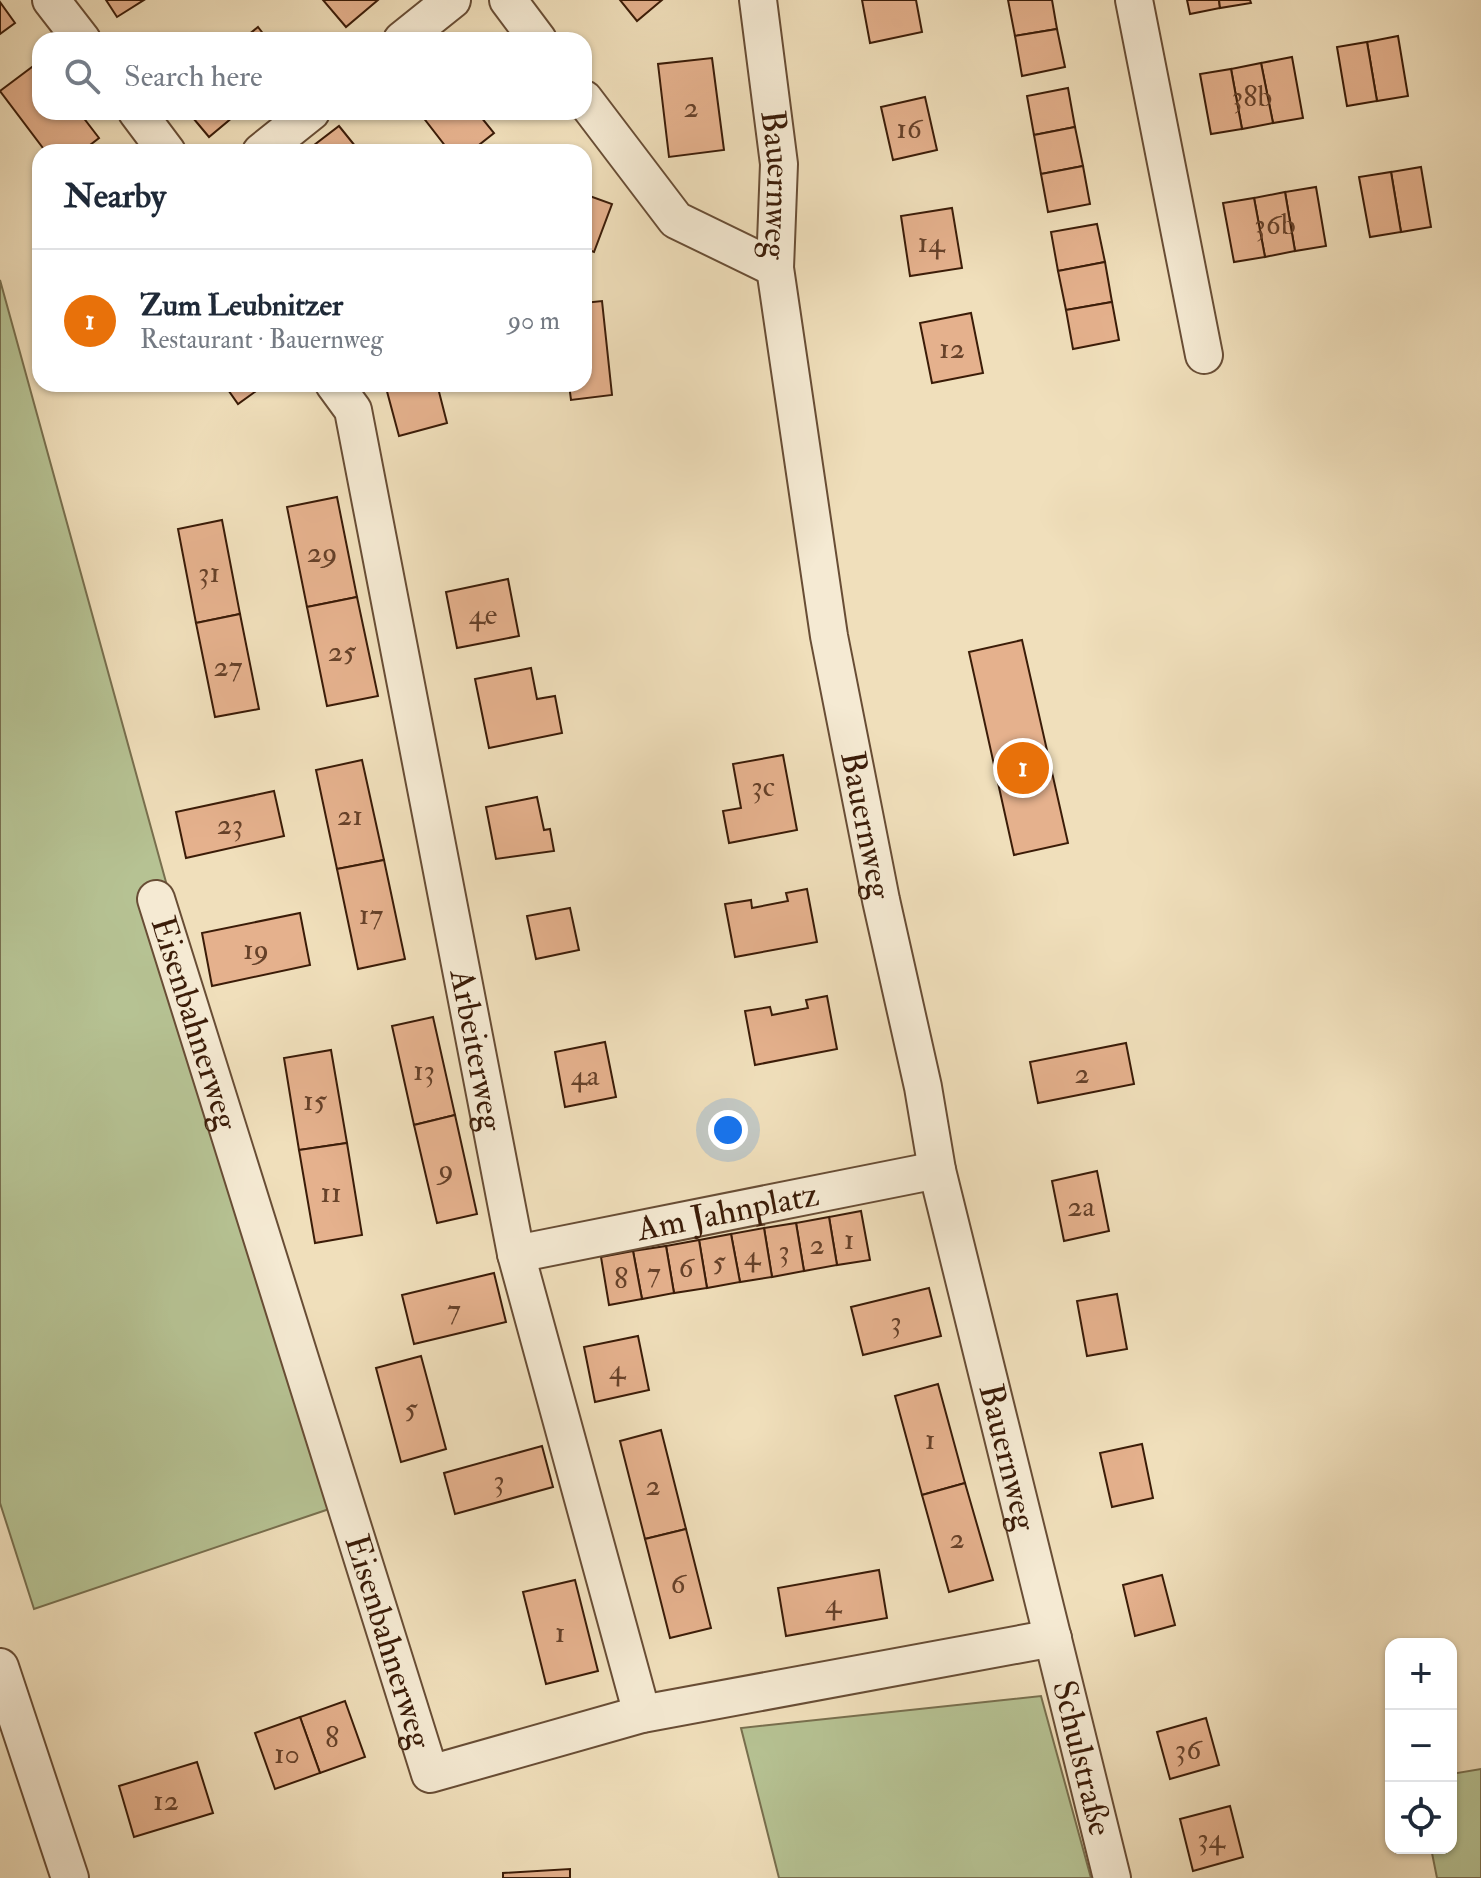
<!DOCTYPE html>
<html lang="en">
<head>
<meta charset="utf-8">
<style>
  :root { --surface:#fff; --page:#f2f2f3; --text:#1f2937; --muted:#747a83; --line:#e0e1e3; --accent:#8f2418 }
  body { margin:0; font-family:"IM FELL Double Pica",serif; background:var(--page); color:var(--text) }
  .controls { position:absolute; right:24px; bottom:24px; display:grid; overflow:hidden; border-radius:16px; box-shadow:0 2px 6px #0004 }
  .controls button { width:72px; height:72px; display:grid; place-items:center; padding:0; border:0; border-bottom:2px solid var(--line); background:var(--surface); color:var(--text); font:40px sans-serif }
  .you { position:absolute; left:728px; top:1130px; width:28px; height:28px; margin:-20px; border:6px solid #fff; border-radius:50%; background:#1a73e8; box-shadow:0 0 0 12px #1a73e833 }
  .badge { display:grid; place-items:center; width:52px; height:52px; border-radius:50%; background:var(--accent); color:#fff; font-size:26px; font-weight:700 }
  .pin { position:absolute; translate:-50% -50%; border:4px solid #fff; box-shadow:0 2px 8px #0006 }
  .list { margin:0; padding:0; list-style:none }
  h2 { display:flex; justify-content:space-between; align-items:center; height:104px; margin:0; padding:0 32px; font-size:34px }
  h2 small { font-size:26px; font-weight:400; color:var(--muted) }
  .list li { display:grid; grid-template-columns:52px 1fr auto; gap:24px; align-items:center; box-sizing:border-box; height:144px; padding:0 32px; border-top:2px solid var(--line) }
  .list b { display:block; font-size:30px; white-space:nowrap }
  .list p { margin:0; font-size:26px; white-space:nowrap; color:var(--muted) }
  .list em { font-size:26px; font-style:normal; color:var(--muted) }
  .icon { flex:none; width:44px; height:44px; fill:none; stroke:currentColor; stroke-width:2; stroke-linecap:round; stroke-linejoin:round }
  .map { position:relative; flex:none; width:1481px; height:1878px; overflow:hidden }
  .search { position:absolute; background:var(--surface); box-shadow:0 2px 6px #0004; left:32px; top:32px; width:560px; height:88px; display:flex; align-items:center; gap:20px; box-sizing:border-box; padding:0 28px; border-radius:24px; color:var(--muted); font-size:30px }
  .panel { position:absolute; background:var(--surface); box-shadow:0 2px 6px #0004; left:32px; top:144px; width:560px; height:248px; border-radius:24px }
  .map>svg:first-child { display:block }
</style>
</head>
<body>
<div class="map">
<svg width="1481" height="1878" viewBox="0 0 1481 1878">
  <rect width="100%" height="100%" fill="#f0dfbb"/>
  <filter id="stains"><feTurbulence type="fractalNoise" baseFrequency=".0025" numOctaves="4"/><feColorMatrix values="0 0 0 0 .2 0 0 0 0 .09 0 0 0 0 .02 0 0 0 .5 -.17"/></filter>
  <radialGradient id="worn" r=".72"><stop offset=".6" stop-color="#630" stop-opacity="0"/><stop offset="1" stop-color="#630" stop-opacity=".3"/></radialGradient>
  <!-- green -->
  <g fill="#b6c293" stroke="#786f4e" stroke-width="2">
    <polygon points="0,280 338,1506 34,1609 0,1503"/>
    <polygon points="1041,1696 1091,1878 779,1878 741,1728"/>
    <polygon points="1481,1769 1481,1878 1437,1878 1431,1848 1451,1848 1451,1774"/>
  </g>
  <!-- building -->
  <g fill="#e5b18d" stroke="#3b1c08" stroke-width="2">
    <polygon points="106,0 144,0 117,17"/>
    <polygon points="323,0 378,0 346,27"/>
    <polygon points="620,0 662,0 637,21"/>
    <polygon points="862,0 916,0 922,32 870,43"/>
    <polygon points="1008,0 1052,0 1057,29 1015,36"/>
    <polygon points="1187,0 1219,0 1220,8 1190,14"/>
    <polygon points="1219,0 1250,0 1251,3 1220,8"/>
    <polygon points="0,2 15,23 0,34"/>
    <polygon points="258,27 268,40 242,40"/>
    <polygon points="1057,29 1065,67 1022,76 1015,36"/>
    <polygon points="1398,36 1408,96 1377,101 1367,42"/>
    <polygon points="1367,42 1377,101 1347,106 1337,47"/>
    <polygon points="1292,57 1303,118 1273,123 1261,63"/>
    <polygon points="712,58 724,150 669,157 658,64"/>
    <polygon points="40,61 40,112 79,112 99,138 81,152 46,152 0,91"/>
    <polygon points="1261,63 1273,123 1242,129 1231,69"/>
    <polygon points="1231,69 1242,129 1211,134 1200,74"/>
    <polygon points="1068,88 1075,127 1034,135 1027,96"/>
    <polygon points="925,97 937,150 893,160 881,107"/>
    <polygon points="188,112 239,112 209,137"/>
    <polygon points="419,112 477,112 494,133 470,152 450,152"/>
    <polygon points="339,126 360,152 305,152"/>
    <polygon points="1075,127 1083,166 1041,174 1034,135"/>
    <polygon points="1083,166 1090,204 1048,212 1041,174"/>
    <polygon points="1421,167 1431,227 1401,232 1391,172"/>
    <polygon points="1391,172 1401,232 1370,237 1359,177"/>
    <polygon points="1316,187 1326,246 1295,251 1285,192"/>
    <polygon points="1285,192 1295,251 1265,257 1254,198"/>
    <polygon points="584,194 612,204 594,252 584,248"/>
    <polygon points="1254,198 1265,257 1234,262 1223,203"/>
    <polygon points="952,208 962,268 910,276 901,216"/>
    <polygon points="1097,224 1105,262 1058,271 1051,232"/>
    <polygon points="1105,262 1112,302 1066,310 1058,271"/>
    <polygon points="602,301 612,395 571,400 569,384 584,384 584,303"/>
    <polygon points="1112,302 1119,340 1073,349 1066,310"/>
    <polygon points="971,313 983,373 932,383 920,323"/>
    <polygon points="224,384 266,384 238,404"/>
    <polygon points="385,384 437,384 447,423 399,436"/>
    <polygon points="337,497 357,597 307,607 287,507"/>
    <polygon points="222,520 240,614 196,623 178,529"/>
    <polygon points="508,579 519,636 457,648 446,592"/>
    <polygon points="357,597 378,696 327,706 307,607"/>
    <polygon points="240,614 259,709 215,717 196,623"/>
    <polygon points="1022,640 1068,843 1014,855 969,652"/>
    <polygon points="531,668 537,699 555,696 562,733 489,748 475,679"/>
    <polygon points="783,755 797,830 729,843 723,811 741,808 733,764"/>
    <polygon points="362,760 384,860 337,869 316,770"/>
    <polygon points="274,791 284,836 186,858 176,812"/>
    <polygon points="537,797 544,830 550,829 554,851 496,859 486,807"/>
    <polygon points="384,860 405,959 358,969 337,869"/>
    <polygon points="807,889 817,942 735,957 725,904 751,900 752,908 788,901 786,893"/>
    <polygon points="570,908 579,950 536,959 527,916"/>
    <polygon points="300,913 310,965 212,986 202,933"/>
    <polygon points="827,996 837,1049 755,1065 745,1011 770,1007 772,1015 808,1008 806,1000"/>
    <polygon points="433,1017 455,1115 414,1125 392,1026"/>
    <polygon points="605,1042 616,1097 565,1107 555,1052"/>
    <polygon points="1126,1043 1134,1084 1038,1103 1030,1062"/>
    <polygon points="331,1050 347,1143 299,1150 284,1058"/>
    <polygon points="455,1115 477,1214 437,1223 414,1125"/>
    <polygon points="347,1143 362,1235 315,1243 299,1150"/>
    <polygon points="1097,1171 1109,1231 1064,1241 1052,1181"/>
    <polygon points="861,1211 870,1260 837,1265 829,1217"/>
    <polygon points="829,1217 837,1265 804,1271 796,1223"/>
    <polygon points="796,1223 804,1271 772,1277 764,1228"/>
    <polygon points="764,1228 772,1277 740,1282 731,1234"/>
    <polygon points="731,1234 740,1282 707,1288 699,1240"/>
    <polygon points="699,1240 707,1288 674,1293 666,1246"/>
    <polygon points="666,1246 674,1293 642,1299 633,1251"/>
    <polygon points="633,1251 642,1299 609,1305 601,1257"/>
    <polygon points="494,1273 506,1322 414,1344 402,1295"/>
    <polygon points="929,1288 941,1336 863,1355 851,1307"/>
    <polygon points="1117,1294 1127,1349 1087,1356 1077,1301"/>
    <polygon points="638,1336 649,1390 595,1402 584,1347"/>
    <polygon points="421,1356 446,1449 401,1462 376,1368"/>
    <polygon points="938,1384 965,1483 922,1495 895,1396"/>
    <polygon points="661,1430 686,1529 645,1539 620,1441"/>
    <polygon points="1142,1444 1153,1498 1112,1507 1100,1453"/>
    <polygon points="542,1446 553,1487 455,1514 444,1473"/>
    <polygon points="965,1483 993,1580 949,1592 922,1495"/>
    <polygon points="686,1529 711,1628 670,1638 645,1539"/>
    <polygon points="879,1570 887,1618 786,1636 778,1588"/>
    <polygon points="1162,1575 1175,1625 1135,1636 1123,1585"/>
    <polygon points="575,1580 598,1671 546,1684 523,1592"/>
    <polygon points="345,1701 365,1757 320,1773 300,1717"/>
    <polygon points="300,1717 320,1773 275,1789 255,1733"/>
    <polygon points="1206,1718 1219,1765 1170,1779 1157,1732"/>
    <polygon points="197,1762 213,1813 134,1837 119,1786"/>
    <polygon points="1230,1806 1243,1857 1193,1871 1180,1819"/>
    <polygon points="570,1869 570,1878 503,1878 503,1873"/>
  </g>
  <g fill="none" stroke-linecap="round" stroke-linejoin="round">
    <defs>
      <g id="minor">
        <polyline points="51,0 82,40"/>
        <polyline points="508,0 538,40"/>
        <path id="s1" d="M758,0l21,164 -4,104 54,368 52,264 42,187 14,83 175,708"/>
        <polyline points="1134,0 1204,355"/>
        <polyline points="402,40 452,0"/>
        <polyline points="584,99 676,220 775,268"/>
        <polyline points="137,112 167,152"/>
        <polyline points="261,152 311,112"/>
        <path id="s2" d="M334,384l19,26 163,844 126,460"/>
        <path id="s3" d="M156,899l274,875 212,-60 411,-76"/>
        <path id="s4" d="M516,1254l421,-84"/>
        <polyline points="0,1667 70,1878"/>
      </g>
    </defs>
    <!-- minor casing -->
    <use href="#minor" stroke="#684d35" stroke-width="40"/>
    <!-- minor -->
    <use href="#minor" stroke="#f5ead3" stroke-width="36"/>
  </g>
  <g text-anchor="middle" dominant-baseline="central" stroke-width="6" stroke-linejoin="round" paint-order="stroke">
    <!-- number labels -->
    <g font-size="30" fill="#664129">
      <text x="1252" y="96">38b</text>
      <text x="691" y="107">2</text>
      <text x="909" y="128">16</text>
      <text x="1275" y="224">36b</text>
      <text x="931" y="242">14</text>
      <text x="952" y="348">12</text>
      <text x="322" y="552">29</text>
      <text x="209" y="572">31</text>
      <text x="483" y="614">4e</text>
      <text x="342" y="651">25</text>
      <text x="228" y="666">27</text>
      <text x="763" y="786">3c</text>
      <text x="350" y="815">21</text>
      <text x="230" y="824">23</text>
      <text x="371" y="914">17</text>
      <text x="256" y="949">19</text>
      <text x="424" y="1070">13</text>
      <text x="1082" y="1073">2</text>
      <text x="585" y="1075">4a</text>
      <text x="315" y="1100">15</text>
      <text x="446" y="1169">9</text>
      <text x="331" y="1192">11</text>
      <text x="1081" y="1206">2a</text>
      <text x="849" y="1239">1</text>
      <text x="817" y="1244">2</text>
      <text x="784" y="1250">3</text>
      <text x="752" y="1255">4</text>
      <text x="719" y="1261">5</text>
      <text x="686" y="1267">6</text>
      <text x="654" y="1272">7</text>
      <text x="621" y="1278">8</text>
      <text x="454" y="1309">7</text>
      <text x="896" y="1321">3</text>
      <text x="617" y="1369">4</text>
      <text x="411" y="1408">5</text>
      <text x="930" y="1439">1</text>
      <text x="499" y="1480">3</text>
      <text x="653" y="1485">2</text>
      <text x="957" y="1538">2</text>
      <text x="678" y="1583">6</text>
      <text x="833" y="1603">4</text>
      <text x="560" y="1632">1</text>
      <text x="332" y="1737">8</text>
      <text x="1188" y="1749">36</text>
      <text x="287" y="1753">10</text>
      <text x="166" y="1800">12</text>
      <text x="1211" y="1838">34</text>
    </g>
    <!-- street labels -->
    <g font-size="34" fill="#3b1c08" stroke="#f5ead3">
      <text stroke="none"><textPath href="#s1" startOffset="186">Bauernweg</textPath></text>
      <text stroke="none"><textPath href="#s1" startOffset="834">Bauernweg</textPath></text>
      <text stroke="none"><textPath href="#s3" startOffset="130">Eisenbahnerweg</textPath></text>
      <text stroke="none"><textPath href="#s2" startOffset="684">Arbeiterweg</textPath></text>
      <text stroke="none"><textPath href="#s4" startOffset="216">Am Jahnplatz</textPath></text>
      <text stroke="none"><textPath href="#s1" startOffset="1482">Bauernweg</textPath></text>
      <text stroke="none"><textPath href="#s3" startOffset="778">Eisenbahnerweg</textPath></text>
      <text stroke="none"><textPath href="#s1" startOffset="1792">Schulstraße</textPath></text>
    </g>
  </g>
  <rect width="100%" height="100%" filter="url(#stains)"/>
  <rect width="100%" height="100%" fill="url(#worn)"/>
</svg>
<div class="controls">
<button>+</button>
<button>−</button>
<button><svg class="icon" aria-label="locate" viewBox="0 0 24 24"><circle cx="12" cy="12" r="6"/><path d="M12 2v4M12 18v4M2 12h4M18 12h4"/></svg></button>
</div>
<div class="you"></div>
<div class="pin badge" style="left:1023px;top:768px;background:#e8710a">1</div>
<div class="search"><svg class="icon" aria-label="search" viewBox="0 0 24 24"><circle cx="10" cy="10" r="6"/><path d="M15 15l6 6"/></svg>Search here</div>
<section class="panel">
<h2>Nearby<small></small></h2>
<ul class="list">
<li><span class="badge" style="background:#e8710a">1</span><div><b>Zum Leubnitzer</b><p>Restaurant · Bauernweg</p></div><em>90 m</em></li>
</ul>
</section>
</div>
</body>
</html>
